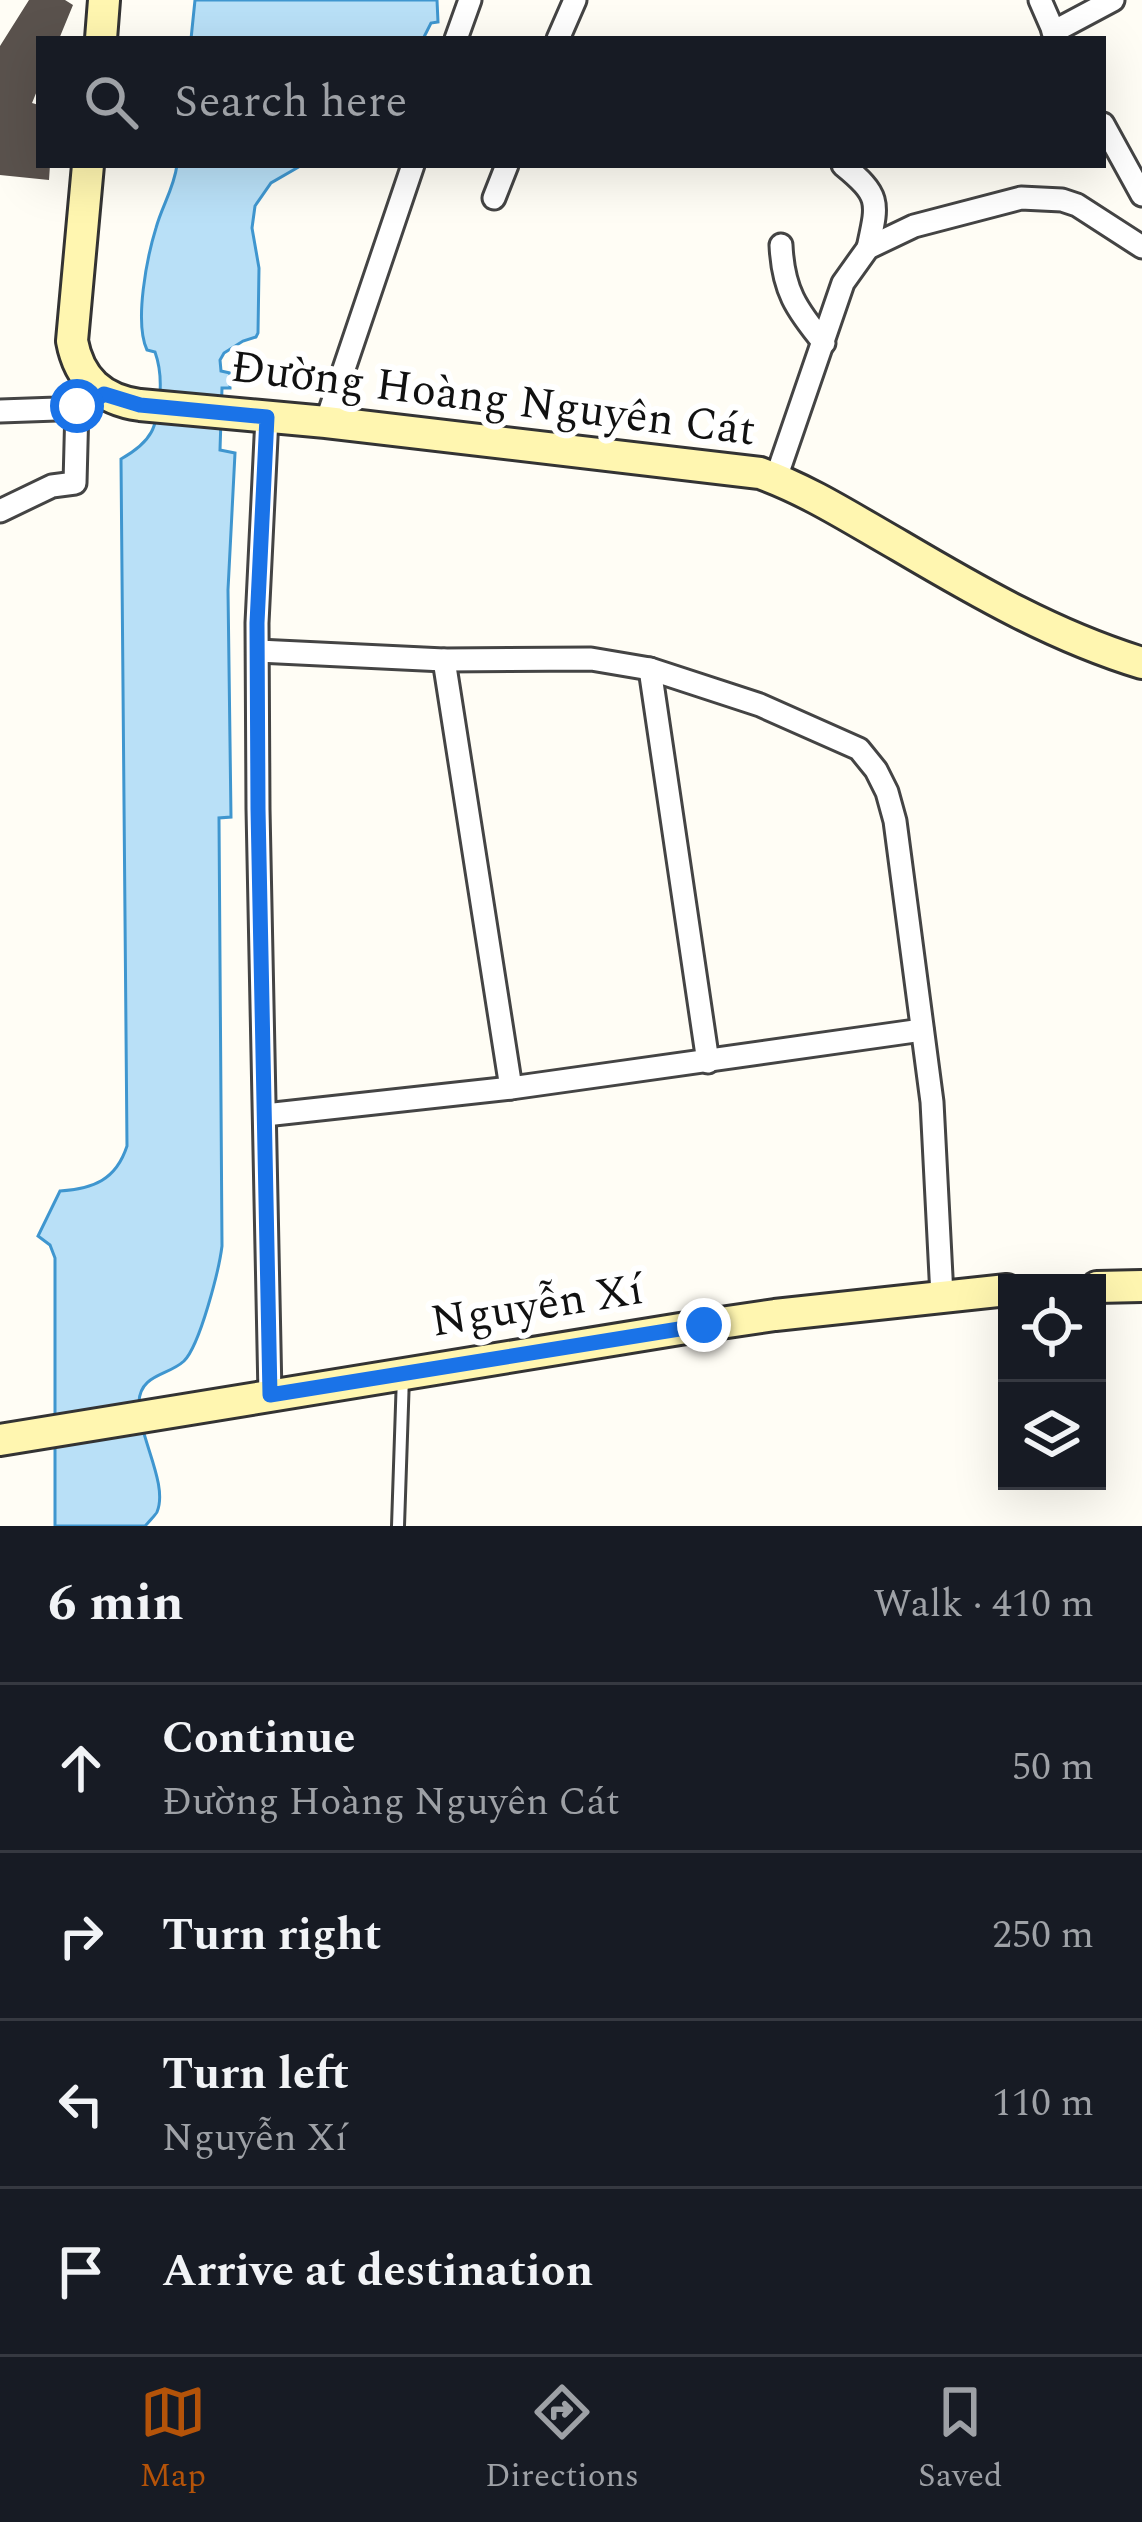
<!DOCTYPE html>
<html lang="en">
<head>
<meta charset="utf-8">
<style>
  :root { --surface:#171b24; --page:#242831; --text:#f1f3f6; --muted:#9ea1a6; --line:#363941; --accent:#b45309 }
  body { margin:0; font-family:Spectral,serif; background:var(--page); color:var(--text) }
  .controls { position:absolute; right:36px; bottom:36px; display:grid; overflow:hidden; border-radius:0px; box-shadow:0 12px 48px #0002 }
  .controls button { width:108px; height:108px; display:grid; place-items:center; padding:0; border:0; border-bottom:3px solid var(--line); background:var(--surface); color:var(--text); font:60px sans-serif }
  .stop { position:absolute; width:36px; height:36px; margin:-27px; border:9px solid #1a73e8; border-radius:50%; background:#fff }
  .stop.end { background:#1a73e8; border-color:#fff; box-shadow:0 3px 12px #0008 }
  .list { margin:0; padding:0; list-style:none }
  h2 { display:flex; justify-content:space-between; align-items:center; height:156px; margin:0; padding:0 48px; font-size:51px }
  h2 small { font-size:39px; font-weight:400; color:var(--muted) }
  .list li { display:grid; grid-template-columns:78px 1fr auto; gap:36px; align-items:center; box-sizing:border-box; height:168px; padding:0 48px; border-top:3px solid var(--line) }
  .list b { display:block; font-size:45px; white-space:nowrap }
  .list p { margin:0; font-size:39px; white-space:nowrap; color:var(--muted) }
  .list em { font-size:39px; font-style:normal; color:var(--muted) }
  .icon { flex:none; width:66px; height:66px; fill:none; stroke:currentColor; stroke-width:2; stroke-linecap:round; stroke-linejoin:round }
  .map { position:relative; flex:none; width:1142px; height:1526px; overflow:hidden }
  .search { position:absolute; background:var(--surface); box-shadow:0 12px 48px #0002; left:36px; right:36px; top:36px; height:132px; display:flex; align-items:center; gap:30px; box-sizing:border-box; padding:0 42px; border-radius:0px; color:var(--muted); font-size:45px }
  .sheet { height:828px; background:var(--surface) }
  nav { display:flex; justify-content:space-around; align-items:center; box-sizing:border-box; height:168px; border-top:3px solid var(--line); background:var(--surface); font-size:33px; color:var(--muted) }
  nav a { display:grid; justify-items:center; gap:6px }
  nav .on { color:var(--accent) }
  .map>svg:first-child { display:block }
</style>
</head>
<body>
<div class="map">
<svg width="1142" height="1526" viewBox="0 0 1142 1526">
  <rect width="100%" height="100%" fill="#fffdf5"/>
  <!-- water -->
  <g fill="#b9e0f7" stroke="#3f96cf" stroke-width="3">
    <polygon points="195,0 437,0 438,22 431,23 423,39 191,39"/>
    <path d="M177,165h125l-31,18 -16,23 -3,22 7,40 -1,65 -2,4 -13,4 -19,12 -4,7 1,11 9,2v15h-8l-2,62 15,3 -7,137 3,227 -12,1 3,428c-3,24 -22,99 -38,115 -16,15 -44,13 -45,41 -2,32 30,82 18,110 0,1 -11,13 -12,14h-90v-268l-5,-13 -12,-9 22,-45c33,-2 56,-11 67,-45l-6,-687c32,-18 36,-32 39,-66 1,-15 0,-27 -5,-41l-8,-2c-13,-28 0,-93 9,-122 6,-22 18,-40 21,-63z"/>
  </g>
  <!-- building -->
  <polygon fill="#5a524d" points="29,0 65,0 73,5 59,39 39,39 39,86 32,103 39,105 39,165 50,165 49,180 0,175 0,46"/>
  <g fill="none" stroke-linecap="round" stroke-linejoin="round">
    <defs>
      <polyline id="service" points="398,1526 403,1376"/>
      <g id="minor">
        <polyline points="1040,0 1057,39"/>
        <polyline points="1053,32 1113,0"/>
        <polyline points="456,39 470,0"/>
        <polyline points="558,39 575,0"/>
        <polyline points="1103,124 1142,195"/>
        <path d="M843,165c38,31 35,37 25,83"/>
        <polyline points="494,198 507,165"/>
        <path d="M781,245c2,45 15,64 43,98"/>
        <polyline points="0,411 57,409 89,403"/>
        <polyline points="267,417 257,623 258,809 270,1395"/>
        <polyline points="326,422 413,165"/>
        <polyline points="776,478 843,283 868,248 914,226 1021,198 1062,200 1077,205 1142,247"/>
        <polyline points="0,511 52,486 75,483 77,406"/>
        <polyline points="258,651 444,660 591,659 650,669 760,705 859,749 876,770 887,792 895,821 932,1102 942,1296"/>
        <polyline points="444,660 511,1088"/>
        <polyline points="650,669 708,1062"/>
        <polyline points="265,1115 511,1088 922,1030"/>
      </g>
      <g id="secondary">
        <polyline points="101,39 104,0"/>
        <path d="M88,165l-16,176c7,38 30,59 68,64l186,17 434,51c50,18 94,47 140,73 78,46 154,90 242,117"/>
        <polyline points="1097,1287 1142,1286"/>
        <polyline points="0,1440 680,1329 775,1315 1007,1290"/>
      </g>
    </defs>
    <!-- service casing -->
    <use href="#service" stroke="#444" stroke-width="16"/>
    <!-- minor casing -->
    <use href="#minor" stroke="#444" stroke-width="27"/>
    <!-- secondary casing -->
    <use href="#secondary" stroke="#333" stroke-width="36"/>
    <!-- service -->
    <use href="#service" stroke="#fff" stroke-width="10"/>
    <!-- minor -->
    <use href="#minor" stroke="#fff" stroke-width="21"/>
    <!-- secondary -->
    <use href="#secondary" stroke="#fff6b0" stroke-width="30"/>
  </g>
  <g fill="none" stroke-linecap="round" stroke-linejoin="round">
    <!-- route -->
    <polyline stroke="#1a73e8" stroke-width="15" points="77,406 91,403 104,394 140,405 267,417 257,623 258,809 270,1395 704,1325"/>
  </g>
  <g text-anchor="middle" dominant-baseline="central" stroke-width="12" stroke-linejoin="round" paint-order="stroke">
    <!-- street labels -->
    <g font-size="45" fill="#111" stroke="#fff">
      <text transform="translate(493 399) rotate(7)">Đường Hoàng Nguyên Cát</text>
      <text transform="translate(537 1306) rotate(-9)">Nguyễn Xí</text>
    </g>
  </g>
</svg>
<div class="controls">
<button><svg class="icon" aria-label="locate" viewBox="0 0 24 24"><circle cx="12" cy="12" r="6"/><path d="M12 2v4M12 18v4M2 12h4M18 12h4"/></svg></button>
<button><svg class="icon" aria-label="layers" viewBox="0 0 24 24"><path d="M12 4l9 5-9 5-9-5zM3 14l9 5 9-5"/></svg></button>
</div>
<div class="stop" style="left:77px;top:406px"></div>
<div class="stop end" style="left:704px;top:1325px"></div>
<div class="search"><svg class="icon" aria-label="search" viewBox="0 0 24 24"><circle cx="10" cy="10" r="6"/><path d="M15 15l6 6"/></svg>Search here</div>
</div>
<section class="sheet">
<h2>6 min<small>Walk · 410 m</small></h2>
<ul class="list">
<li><svg class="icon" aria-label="ahead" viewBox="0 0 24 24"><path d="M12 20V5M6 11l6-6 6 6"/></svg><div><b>Continue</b><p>Đường Hoàng Nguyên Cát</p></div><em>50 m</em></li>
<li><svg class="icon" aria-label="right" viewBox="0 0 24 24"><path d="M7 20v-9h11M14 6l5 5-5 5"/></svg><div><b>Turn right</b></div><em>250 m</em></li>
<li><svg class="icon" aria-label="left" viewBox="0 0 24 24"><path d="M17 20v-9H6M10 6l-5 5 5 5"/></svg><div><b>Turn left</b><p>Nguyễn Xí</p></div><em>110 m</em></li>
<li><svg class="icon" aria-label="arrive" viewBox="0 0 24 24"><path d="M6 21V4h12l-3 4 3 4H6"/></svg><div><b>Arrive at destination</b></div></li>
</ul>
</section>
<nav>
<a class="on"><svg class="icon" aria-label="map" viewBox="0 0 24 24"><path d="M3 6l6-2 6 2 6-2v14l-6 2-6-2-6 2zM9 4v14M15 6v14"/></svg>Map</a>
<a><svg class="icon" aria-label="directions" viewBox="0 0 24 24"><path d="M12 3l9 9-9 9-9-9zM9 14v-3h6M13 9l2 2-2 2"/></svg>Directions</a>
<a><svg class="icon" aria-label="saved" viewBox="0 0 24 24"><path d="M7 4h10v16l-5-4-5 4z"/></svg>Saved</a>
</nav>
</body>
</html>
